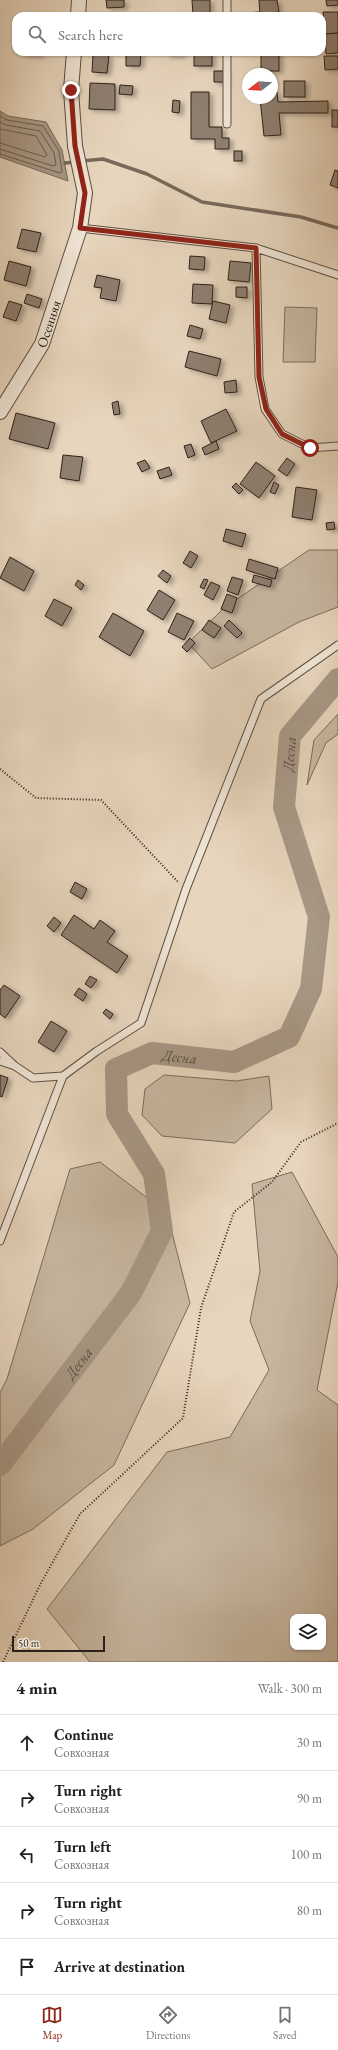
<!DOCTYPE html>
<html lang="en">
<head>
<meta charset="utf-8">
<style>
  :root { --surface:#fff; --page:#f6f6f6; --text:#202124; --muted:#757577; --line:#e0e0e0; --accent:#8f2418 }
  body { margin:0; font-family:"EB Garamond",serif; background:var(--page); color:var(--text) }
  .controls { position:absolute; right:12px; bottom:12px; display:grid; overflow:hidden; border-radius:8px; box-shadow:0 1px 3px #0004 }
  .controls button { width:36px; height:36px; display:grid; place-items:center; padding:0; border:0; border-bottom:1px solid var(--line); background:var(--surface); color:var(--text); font:20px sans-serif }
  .compass { position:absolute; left:242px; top:68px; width:36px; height:36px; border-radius:50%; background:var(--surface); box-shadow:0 1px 3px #0004; rotate:253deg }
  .scale { position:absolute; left:12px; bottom:10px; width:93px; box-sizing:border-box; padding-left:4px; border:2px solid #2d221a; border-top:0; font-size:11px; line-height:14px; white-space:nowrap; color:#2d221a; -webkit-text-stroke:3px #efe4d4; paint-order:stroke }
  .stop { position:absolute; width:12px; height:12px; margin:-9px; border:3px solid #8f2418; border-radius:50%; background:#fff }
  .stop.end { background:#8f2418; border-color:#fff; box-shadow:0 1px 4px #0008 }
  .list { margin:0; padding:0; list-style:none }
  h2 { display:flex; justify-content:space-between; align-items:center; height:52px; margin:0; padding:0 16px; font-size:17px }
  h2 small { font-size:13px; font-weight:400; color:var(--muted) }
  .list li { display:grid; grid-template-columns:26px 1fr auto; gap:12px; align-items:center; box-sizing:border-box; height:56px; padding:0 16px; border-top:1px solid var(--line) }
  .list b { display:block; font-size:15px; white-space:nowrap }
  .list p { margin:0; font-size:13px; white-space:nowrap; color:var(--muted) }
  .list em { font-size:13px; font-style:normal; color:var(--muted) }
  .icon { flex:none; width:22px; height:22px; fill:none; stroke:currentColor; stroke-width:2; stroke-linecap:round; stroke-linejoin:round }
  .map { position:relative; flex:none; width:338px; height:1662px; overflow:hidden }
  .search { position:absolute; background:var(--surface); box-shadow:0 1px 3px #0004; left:12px; right:12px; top:12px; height:44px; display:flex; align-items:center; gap:10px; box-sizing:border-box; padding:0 14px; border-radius:12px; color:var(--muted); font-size:15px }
  .sheet { height:332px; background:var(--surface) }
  nav { display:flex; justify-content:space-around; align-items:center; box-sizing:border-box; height:56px; border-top:1px solid var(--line); background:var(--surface); font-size:11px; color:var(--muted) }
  nav a { display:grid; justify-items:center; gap:2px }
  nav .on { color:var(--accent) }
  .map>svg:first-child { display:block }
</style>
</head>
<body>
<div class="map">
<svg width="338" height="1662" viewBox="0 0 338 1662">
  <defs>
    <filter id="shadow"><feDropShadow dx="4" dy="2.5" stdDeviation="2" flood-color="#0004"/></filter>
  </defs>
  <rect width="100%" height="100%" fill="#e7d5bd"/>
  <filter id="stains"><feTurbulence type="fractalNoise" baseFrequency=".005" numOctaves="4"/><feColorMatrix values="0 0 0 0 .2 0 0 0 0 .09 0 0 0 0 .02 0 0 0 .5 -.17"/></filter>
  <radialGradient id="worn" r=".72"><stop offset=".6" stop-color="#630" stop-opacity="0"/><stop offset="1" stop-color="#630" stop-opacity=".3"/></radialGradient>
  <!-- green -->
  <g fill="#c7b7a1" stroke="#7a6c5e" fill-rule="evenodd">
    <polygon points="285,307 317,308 315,362 283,362"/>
    <polygon points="309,550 338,550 338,607 299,622 212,669 188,643 224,608"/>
    <polygon points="338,714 338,734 326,743 307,785 314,740"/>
    <polygon points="164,1075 236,1081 269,1076 272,1109 235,1143 162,1136 142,1115 145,1089"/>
    <polygon points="100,1162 167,1213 190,1303 114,1465 33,1529 0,1546 0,1393 7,1379 70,1169"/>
    <path d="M292,1172l46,85v25l-21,108 21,15v257h-248l-43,-53 120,-157 63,-15 39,-67 -19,-49 10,-50 -8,-87zM293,1617h30v30h-30z"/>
  </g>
  <!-- water -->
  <polygon fill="#a89886" stroke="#77695b" points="0,111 8,116 46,122 62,150 68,181 0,157"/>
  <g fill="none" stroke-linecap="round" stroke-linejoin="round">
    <!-- shore -->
    <g stroke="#6a5d50" stroke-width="1">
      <polyline points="0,116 7,120 43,126 59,151 62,172 60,173 0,154"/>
      <polyline points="0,122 6,125 40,131 54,153 56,165 53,166 0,149"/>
      <polyline points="0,129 36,136 47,155 45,157 0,143"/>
    </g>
    <!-- stream -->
    <g stroke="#77695b" stroke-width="3.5">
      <polyline points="82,161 103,159 147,174 202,202 301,217 338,228"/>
      <polyline points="65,163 76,162"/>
    </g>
    <!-- river -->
    <path stroke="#a89886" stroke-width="22" id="s1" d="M0,1465l131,-172 31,-62 -8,-57 -37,-60 -1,-45 36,-16 82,9 55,-25 22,-48 8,-72 -35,-110 6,-71 48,-57"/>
  </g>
  <!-- building -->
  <g fill="#8e7f6f" stroke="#2d221a" filter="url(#shadow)">
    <polygon points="106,0 124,0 124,7 107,8"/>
    <polygon points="192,0 210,0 210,14 193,15"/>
    <polygon points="259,0 277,0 279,12 260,15"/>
    <polygon points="326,0 338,0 338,5 327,6"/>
    <polygon points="259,12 259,16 248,16 247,13"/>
    <polygon points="323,12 338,12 338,33 325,34"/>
    <polygon points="338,33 338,53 326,54 325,34"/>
    <polygon points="23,52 40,52 40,55 21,54"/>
    <polygon points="126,52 141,52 140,66 126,66"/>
    <rect x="167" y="52" width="15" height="3"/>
    <rect x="194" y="52" width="18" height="14"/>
    <rect x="261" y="52" width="18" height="19"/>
    <polygon points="93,54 109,55 107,73 92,72"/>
    <polygon points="324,56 338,56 338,69 325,70"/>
    <polygon points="214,71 225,71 226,82 214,82"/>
    <rect x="284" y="81" width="21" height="16"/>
    <polygon points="90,83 115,84 115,110 89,109"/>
    <polygon points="120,85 133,86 132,95 119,94"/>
    <polygon points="191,92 209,92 209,127 222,127 222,138 229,138 229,149 215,149 215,139 191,139"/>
    <polygon points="277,92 278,102 328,101 328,113 279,113 281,135 264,136 260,98 272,98 272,93"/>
    <polygon points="173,100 180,101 179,113 172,112"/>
    <rect x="332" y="110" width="6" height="17"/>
    <rect x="234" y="151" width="8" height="10"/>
    <polygon points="335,170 338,171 338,188 330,185"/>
    <polygon points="22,229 41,233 36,252 17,248"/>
    <polygon points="190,256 205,257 204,270 189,269"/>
    <polygon points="9,261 31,267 26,286 4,280"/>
    <polygon points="230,261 251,263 249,282 228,280"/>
    <polygon points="97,275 120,280 116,301 100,298 102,288 94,287"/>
    <polygon points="193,284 213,285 212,304 192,303"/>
    <polygon points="236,287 247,287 247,298 236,297"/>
    <polygon points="27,294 42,299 39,308 24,303"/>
    <polygon points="9,301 22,305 16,321 3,317"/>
    <polygon points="213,301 230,305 226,323 209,319"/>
    <polygon points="190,325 203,329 200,339 187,336"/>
    <polygon points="189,351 221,359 217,376 185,367"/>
    <polygon points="236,380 237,392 225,393 224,382"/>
    <polygon points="118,401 120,414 114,415 112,403"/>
    <polygon points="226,409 237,431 211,443 201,421"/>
    <polygon points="16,413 55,423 48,449 9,439"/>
    <polygon points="216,441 219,449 205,455 202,448"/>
    <polygon points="191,444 195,455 188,458 184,446"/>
    <polygon points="63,455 83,457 79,481 60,478"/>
    <polygon points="287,458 295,464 287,476 278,470"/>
    <polygon points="145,460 150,468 142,472 137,463"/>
    <polygon points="256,462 275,476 259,498 240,484"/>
    <polygon points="169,467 172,475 160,479 157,471"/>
    <polygon points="274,482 279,485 275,494 270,492"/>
    <polygon points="236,483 243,490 239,494 232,487"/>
    <polygon points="296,487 317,490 312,520 292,517"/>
    <polygon points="334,522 335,529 327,530 326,523"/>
    <polygon points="226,529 246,534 242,547 223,541"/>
    <polygon points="190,551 198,556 191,568 183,563"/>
    <polygon points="10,557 34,571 24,591 0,578"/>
    <polygon points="249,559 278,568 275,579 246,570"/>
    <polygon points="163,570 171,576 167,583 158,576"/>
    <polygon points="254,575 272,580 270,587 252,582"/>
    <polygon points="232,577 243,580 238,595 227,591"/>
    <polygon points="204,579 208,580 204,589 200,587"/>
    <polygon points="78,580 84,585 81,590 75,585"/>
    <polygon points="211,582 220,586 213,600 204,595"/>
    <polygon points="159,590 175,600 163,620 147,610"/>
    <polygon points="227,594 237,598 232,613 221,609"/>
    <polygon points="54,599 72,608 62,626 45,616"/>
    <polygon points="113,613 144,631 130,656 99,637"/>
    <polygon points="177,613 194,621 184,640 168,632"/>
    <polygon points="209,620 221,628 214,638 202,630"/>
    <polygon points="229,620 242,633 237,638 224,626"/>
    <polygon points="190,638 195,643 187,652 182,647"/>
    <polygon points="75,882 87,889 82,899 70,892"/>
    <polygon points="74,915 94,929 100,920 115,931 107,942 128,956 117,973 61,935"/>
    <polygon points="54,917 61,923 54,932 47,926"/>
    <polygon points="90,976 97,980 91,988 85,984"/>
    <polygon points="4,985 20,996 5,1018 0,1014 0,990"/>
    <polygon points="79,988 87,994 83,1001 74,995"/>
    <polygon points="106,1009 113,1014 110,1019 103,1013"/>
    <polygon points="51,1021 67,1031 54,1052 38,1042"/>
    <polygon points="0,1075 8,1078 2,1097 0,1096"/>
  </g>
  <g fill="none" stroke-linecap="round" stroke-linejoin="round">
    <defs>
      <g id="service">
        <polyline points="227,0 227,16"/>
        <polyline points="227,52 227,124"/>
        <polyline points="80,228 256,248"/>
        <polyline points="338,275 256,248 259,377 265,409 282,434 310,448 338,446"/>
        <polyline points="0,1052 15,1066 33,1078 63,1076 97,1051 141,1023 186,889 261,699 338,645"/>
        <polyline points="0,1061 12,1065"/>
        <polyline points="0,1241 63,1076"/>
      </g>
      <g id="minor">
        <polyline points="78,16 79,0"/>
        <path id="s2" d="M0,412l42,-68 38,-116 5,-35 -10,-47 -4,-56 3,-38"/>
      </g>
    </defs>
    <!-- service casing -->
    <use href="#service" stroke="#5c4f43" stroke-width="9"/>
    <!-- minor casing -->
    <use href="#minor" stroke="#5c4f43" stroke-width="16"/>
    <!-- path -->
    <g stroke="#2d221a" stroke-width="2" stroke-dasharray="1 2" stroke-linecap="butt">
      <polyline points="0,769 36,798 101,800 179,883"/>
      <polyline points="3,1662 41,1583 80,1514 183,1418 201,1308 234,1212 272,1182 301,1142 338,1123"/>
    </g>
    <!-- service -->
    <use href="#service" stroke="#efe4d4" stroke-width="7"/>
    <!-- minor -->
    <use href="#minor" stroke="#efe4d4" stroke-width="14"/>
  </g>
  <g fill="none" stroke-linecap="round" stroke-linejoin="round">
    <!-- route -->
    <polyline stroke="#8f2418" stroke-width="5" points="71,90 75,146 85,193 80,228 256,248 259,377 266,409 282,434 310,448"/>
  </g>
  <g text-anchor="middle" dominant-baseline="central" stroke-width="3.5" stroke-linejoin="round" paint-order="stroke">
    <!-- street labels -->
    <g font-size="14" fill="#2d221a" stroke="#efe4d4">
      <text stroke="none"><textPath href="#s2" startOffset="101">Осенняя</textPath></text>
    </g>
    <!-- water labels -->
    <g font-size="15" font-style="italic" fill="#584b40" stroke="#efe4d4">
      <text stroke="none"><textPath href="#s1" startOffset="935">Десна</textPath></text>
      <text stroke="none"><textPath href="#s1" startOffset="526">Десна</textPath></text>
      <text stroke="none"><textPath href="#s1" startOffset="129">Десна</textPath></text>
    </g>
  </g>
  <rect width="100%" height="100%" filter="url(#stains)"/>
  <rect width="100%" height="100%" fill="url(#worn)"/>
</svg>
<div class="controls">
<button><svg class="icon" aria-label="layers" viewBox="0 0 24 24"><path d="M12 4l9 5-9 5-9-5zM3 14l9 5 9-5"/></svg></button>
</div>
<svg class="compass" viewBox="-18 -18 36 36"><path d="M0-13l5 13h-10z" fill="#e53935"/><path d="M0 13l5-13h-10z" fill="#757577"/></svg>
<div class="scale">50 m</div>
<div class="stop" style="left:310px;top:448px"></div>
<div class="stop end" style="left:71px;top:90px"></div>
<div class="search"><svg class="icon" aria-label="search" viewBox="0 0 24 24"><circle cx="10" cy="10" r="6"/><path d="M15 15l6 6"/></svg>Search here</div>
</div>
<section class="sheet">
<h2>4 min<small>Walk · 300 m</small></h2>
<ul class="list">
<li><svg class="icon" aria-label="ahead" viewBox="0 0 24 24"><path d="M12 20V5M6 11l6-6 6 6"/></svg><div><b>Continue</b><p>Совхозная</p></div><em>30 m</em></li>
<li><svg class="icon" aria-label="right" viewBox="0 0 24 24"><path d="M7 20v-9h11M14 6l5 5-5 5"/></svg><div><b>Turn right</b><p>Совхозная</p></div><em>90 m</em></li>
<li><svg class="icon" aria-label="left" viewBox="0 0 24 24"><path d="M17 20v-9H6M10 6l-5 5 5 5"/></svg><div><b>Turn left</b><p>Совхозная</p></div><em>100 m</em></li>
<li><svg class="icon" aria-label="right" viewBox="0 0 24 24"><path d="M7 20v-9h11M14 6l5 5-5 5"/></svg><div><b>Turn right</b><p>Совхозная</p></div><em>80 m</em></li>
<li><svg class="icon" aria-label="arrive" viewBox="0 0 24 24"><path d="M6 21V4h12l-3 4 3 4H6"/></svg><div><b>Arrive at destination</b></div></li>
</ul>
</section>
<nav>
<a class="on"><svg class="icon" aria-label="map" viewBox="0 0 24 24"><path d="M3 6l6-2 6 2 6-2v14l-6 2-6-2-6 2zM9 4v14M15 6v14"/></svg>Map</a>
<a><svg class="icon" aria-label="directions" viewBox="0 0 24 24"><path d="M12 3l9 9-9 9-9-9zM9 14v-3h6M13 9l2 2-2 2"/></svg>Directions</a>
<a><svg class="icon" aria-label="saved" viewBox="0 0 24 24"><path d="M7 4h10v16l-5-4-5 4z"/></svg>Saved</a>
</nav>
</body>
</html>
